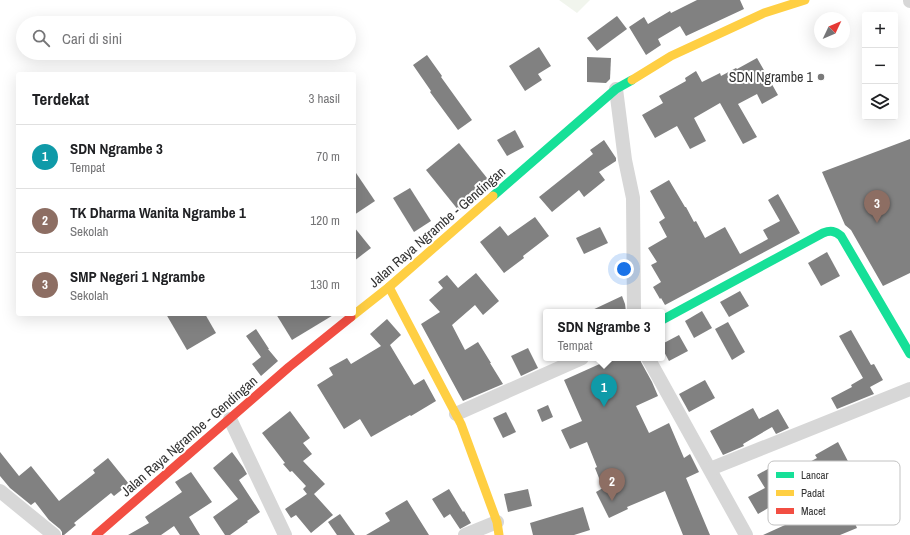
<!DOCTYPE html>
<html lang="id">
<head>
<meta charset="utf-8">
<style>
  :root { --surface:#fff; --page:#f2f2f2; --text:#202124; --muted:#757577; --line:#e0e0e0; --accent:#7a7a7a }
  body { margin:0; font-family:"Archivo Narrow",sans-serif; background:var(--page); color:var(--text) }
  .controls { position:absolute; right:12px; top:12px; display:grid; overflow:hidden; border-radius:4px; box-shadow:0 4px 16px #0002 }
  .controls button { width:36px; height:36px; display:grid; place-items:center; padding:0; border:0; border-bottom:1px solid var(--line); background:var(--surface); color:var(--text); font:20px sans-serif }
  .compass { position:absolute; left:814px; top:12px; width:36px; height:36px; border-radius:50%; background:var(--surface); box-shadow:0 4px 16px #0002; rotate:46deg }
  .you { position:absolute; left:624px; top:269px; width:14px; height:14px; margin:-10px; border:3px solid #fff; border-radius:50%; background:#1a73e8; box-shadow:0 0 0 6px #1a73e833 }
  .badge { display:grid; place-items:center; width:26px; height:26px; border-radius:50%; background:var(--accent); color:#fff; font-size:13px; font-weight:700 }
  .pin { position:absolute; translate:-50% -33px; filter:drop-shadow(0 1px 2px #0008) }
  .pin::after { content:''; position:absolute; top:21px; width:14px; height:12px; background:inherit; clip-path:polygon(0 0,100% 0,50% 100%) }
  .popup { position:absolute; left:543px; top:309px; width:122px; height:52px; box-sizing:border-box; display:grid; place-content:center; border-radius:4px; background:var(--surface); filter:drop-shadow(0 1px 3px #0005); font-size:13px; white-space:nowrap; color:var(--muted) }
  .popup b { font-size:15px; color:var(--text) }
  .popup::after { content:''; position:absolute; left:50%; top:100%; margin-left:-8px; border:8px solid transparent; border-top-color:var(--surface) }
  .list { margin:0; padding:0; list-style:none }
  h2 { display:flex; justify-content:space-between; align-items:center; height:52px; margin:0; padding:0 16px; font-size:17px }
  h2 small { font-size:13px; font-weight:400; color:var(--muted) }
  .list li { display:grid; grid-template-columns:26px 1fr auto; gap:12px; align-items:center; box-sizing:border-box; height:64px; padding:0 16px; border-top:1px solid var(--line) }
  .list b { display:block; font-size:15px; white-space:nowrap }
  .list p { margin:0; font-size:13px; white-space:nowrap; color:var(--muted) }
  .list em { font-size:13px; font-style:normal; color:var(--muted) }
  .icon { flex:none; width:22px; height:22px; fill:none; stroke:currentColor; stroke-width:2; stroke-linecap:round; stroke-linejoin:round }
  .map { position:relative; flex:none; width:910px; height:535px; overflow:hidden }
  .search { position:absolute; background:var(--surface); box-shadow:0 4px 16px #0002; left:16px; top:16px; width:340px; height:44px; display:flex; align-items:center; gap:10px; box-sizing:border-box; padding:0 14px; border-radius:22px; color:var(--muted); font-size:15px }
  .panel { position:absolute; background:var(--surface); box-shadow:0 4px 16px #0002; left:16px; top:72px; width:340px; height:244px; border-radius:4px }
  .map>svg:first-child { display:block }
</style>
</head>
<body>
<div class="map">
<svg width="910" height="535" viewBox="0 0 910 535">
  <rect width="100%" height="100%" fill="#fff"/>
  <!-- green -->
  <polygon fill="#f1f5ed" points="559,0 590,0 577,13"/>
  <!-- building -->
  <g fill="#818181">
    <polygon points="697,0 740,0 744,9 686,36 680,26 658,39 661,45 646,55 629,27 644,17 648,24 670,11 671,13"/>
    <polygon points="617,16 627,29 597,51 587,38"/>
    <polygon points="539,47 551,66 538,74 542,80 525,91 509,66"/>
    <polygon points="427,55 442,76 441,77 472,120 458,130 430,92 431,91 413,65"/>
    <polygon points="587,57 611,58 610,79 606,83 587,82"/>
    <polygon points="757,58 778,95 762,104 757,94 738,104 757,137 743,144 720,103 694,118 706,141 690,149 677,126 655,138 642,115 663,103 659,96 686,81 685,78 696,71 702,82 720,73 721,76 736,68 737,69"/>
    <polygon points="515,130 524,147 507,156 497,140"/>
    <polygon points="910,139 910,273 883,286 851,230 845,225 822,172"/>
    <polygon points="604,140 616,158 616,161 599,172 605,180 584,197 579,190 552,212 539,197 593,154 590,150"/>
    <polygon points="459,143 491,183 459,211 426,170"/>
    <polygon points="354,170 375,201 354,215"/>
    <polygon points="669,180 685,207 686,207 694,222 696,221 705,238 725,227 740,254 768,239 763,230 780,221 768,200 778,194 800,233 665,305 661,298 660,299 653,287 661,282 651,265 657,262 648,248 667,237 659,222 665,218 650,191"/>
    <polygon points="410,188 431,221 414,232 393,198"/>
    <polygon points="535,217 549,236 523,256 524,258 504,273 480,242 500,226 508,236"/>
    <polygon points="354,227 371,248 354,261"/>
    <polygon points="600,227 608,243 584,254 576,238"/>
    <polygon points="827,252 840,276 821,286 808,263"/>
    <polygon points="476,273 499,301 483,315 475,305 452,325 465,350 478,342 491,363 490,363 503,384 463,401 459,394 421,324 440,312 429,300 443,288 438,282 447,275 458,288"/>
    <polygon points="740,291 749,306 729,317 720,302"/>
    <polygon points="622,296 625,304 626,312 588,312"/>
    <polygon points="702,311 712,328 694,338 685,321"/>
    <polygon points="166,314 205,314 216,333 187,350"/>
    <polygon points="276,314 335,314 292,340"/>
    <polygon points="387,319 401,335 390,345 414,385 424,379 436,401 411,416 410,415 371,437 360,419 344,429 317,385 333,375 329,368 347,358 351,364 381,346 370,334"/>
    <polygon points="728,322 745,352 732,360 715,329"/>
    <polygon points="256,329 269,349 268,349 278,361 261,376 252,364 261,357 246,336"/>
    <polygon points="851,330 871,365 874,364 883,380 870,387 874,394 837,409 831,398 852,387 851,385 863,378 839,336"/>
    <polygon points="679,335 688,351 669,361 662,348 662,344"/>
    <polygon points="528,348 538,368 521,376 511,356"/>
    <polygon points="613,358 640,358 641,362 652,382 658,396 636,406 649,433 669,423 684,458 690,454 699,472 686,478 710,535 683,535 665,491 627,507 628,509 609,518 596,492 603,488 595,468 597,467 587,442 570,449 561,430 582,421 564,380"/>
    <polygon points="705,380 715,398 689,412 679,394"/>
    <polygon points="548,405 553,417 542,422 537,410"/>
    <polygon points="753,408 759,419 778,409 789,428 776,434 772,427 743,444 744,446 723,455 710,431"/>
    <polygon points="290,411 310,438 303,443 312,454 303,461 325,484 314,494 333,515 311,533 296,515 291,518 285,509 307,494 303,489 306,486 292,471 290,472 283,464 285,463 262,433"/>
    <polygon points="506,412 516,432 503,438 493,418"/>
    <polygon points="838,442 852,469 835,478 857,528 840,535 763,535 796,520 798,522 820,512 808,486 803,489 793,471 817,458 815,455"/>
    <polygon points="0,452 19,476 31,466 59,501 95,473 93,470 108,458 129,484 114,496 111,493 74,523 76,525 64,535 62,535 62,532 60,529 49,520 35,502 31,505 10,488 0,476"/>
    <polygon points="232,452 243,467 247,474 239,480 260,512 247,521 248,522 230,535 225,535 213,517 238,499 213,468"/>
    <polygon points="775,465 780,475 774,478 785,498 758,514 748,497 765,488 757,475"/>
    <polygon points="191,472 212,502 189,517 200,535 180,535 174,526 161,535 128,535 149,523 145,517 182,492 175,482"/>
    <polygon points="449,489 463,512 464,511 471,523 460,529 450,514 444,518 432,499"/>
    <polygon points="528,489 532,506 508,512 504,494"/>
    <polygon points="407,500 429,535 366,535 390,521 385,513"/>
    <polygon points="583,507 590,530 574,535 533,535 530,523"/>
    <polygon points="340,514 355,535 337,535 328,522"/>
  </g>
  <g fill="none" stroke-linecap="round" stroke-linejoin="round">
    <!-- street -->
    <g stroke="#d7d7d7" stroke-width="14">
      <polyline points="910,0 910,1"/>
      <polyline points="616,89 625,160 633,198 634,312"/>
      <polyline points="648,358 746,535"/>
      <polyline points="456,414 582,358"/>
      <polyline points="230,419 285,535"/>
      <polyline points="710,469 910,389"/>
      <polyline points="0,491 54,535"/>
      <polyline points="465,535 497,522"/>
    </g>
    <!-- fast -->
    <g stroke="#16e098" stroke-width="9">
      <polyline points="493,196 616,89 632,80"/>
      <path d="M662,320l161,-87c8,-3 12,-2 18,3l69,118"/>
    </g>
    <!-- slow -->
    <g stroke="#ffcf43" stroke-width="9">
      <polyline points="632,80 671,56 764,13 805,0"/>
      <polyline points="389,287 461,424 497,522 499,535"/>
      <polyline points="351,317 389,287 493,196"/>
    </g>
    <!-- jam -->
    <polyline stroke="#f24e42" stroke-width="9" points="96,535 289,367 351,317"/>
  </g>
  <!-- markers -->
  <circle fill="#7a7a7a" stroke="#fff" stroke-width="1.5" cx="821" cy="77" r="4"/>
  <g text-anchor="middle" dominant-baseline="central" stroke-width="4" stroke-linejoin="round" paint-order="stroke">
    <!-- poi labels -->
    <g font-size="14" fill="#333" stroke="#fff" text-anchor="end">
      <text x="813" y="77">SDN Ngrambe 1</text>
    </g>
    <!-- street labels -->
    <g font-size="14" fill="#333" stroke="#fff">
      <text transform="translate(437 227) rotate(-41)">Jalan Raya Ngrambe - Gendingan</text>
      <text transform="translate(189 436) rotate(-41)">Jalan Raya Ngrambe - Gendingan</text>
    </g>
  </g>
  <!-- legend -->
  <rect x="768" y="461" width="132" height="64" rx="6" fill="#fff" stroke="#c2c2c2" stroke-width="1"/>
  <rect x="776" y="472" width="18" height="6" fill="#16e098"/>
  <rect x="776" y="490" width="18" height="6" fill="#ffcf43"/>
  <rect x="776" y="508" width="18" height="6" fill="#f24e42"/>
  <g font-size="11" fill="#333">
    <text x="801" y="479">Lancar</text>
    <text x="801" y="497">Padat</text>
    <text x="801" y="515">Macet</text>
  </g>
</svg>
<div class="controls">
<button>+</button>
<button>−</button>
<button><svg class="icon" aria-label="layers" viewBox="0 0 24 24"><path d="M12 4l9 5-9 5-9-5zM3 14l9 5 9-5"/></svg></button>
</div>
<svg class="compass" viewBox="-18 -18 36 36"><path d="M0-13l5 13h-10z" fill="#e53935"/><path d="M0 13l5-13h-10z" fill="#757577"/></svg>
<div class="you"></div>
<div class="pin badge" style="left:604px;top:407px;background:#0f9aa8">1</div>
<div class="popup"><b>SDN Ngrambe 3</b>Tempat</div>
<div class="pin badge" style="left:612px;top:501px;background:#8d6e63">2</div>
<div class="pin badge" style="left:877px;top:223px;background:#8d6e63">3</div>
<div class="search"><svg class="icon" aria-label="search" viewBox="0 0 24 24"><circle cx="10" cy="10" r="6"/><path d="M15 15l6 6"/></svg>Cari di sini</div>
<section class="panel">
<h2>Terdekat<small>3 hasil</small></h2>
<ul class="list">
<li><span class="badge" style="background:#0f9aa8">1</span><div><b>SDN Ngrambe 3</b><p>Tempat</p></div><em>70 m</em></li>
<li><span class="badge" style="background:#8d6e63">2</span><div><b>TK Dharma Wanita Ngrambe 1</b><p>Sekolah</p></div><em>120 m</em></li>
<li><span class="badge" style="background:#8d6e63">3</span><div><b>SMP Negeri 1 Ngrambe</b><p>Sekolah</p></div><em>130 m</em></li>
</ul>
</section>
</div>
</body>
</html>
